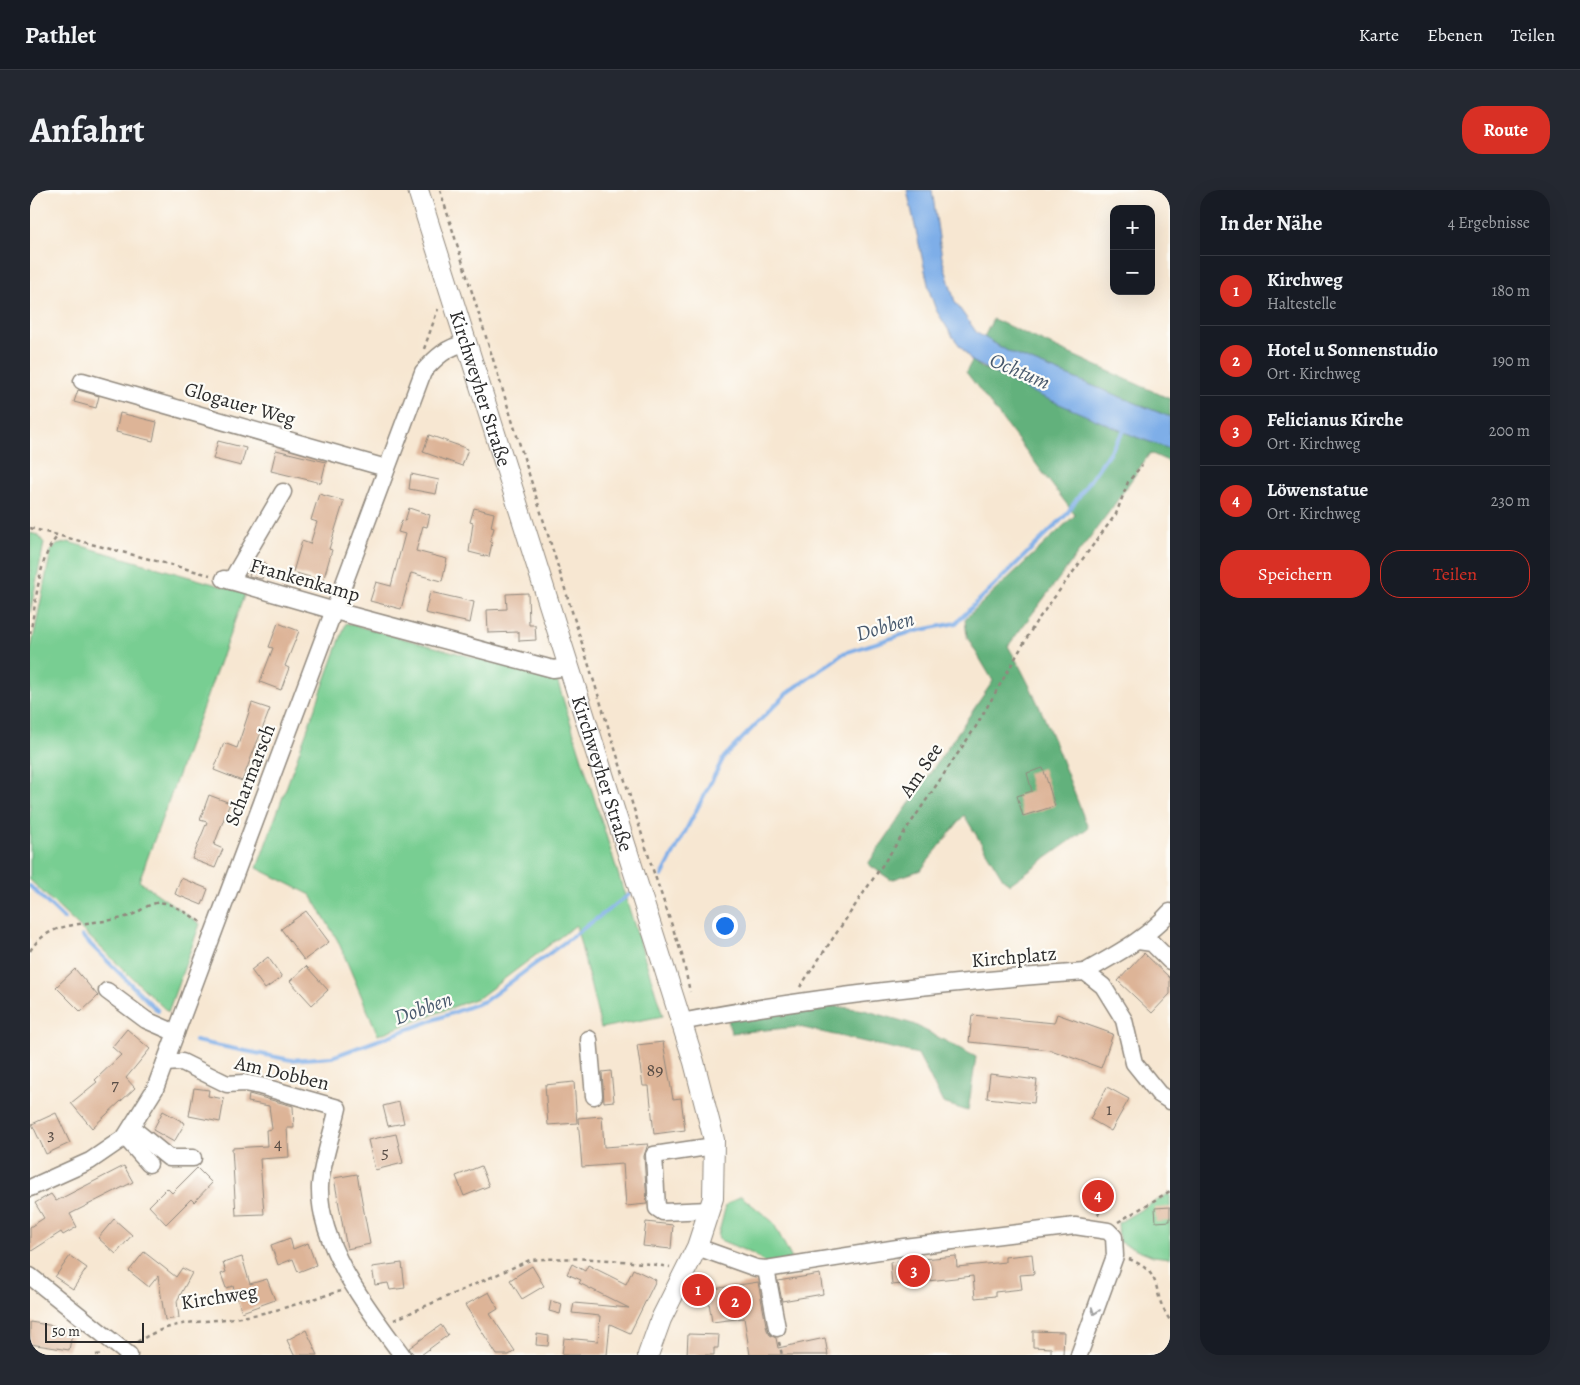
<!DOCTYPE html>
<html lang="de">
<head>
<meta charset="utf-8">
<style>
  :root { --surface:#171b24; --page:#242831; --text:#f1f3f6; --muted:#9ea1a6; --line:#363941; --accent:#d93025 }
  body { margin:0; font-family:Alegreya,serif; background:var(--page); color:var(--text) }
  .controls { position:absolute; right:15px; top:15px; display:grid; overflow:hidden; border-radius:10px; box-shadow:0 5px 20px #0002 }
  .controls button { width:45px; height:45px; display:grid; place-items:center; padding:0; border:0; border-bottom:1px solid var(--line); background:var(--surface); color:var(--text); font:25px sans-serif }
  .scale { position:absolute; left:15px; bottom:12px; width:99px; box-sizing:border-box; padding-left:5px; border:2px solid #2b2b2b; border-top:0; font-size:14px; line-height:18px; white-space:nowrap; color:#2b2b2b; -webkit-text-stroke:4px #fdfcf7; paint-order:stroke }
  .you { position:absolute; left:694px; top:735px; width:18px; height:18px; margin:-12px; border:4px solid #fff; border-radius:50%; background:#1a73e8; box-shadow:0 0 0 8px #1a73e833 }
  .badge { display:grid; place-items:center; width:32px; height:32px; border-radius:50%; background:var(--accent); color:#fff; font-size:16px; font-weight:700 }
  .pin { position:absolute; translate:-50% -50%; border:2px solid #fff; box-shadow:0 1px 5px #0006 }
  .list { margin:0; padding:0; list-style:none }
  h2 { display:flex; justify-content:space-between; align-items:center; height:65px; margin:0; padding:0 20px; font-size:21px }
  h2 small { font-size:16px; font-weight:400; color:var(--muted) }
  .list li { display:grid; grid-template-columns:32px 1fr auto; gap:15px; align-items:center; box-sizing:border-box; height:70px; padding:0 20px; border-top:1px solid var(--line) }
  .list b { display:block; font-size:19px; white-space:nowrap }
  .list p { margin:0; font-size:16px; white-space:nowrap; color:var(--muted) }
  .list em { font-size:16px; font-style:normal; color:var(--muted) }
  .actions { display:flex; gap:10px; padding:15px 20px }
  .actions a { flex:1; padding:11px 0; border:1px solid var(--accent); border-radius:20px; text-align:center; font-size:18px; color:var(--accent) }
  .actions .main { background:var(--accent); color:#fff }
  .map { position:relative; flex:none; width:1140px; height:1165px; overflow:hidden; border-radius:20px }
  header { display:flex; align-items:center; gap:30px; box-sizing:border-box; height:70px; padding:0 25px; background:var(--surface); border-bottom:1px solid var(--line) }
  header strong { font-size:24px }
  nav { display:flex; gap:28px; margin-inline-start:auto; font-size:18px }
  .intro { display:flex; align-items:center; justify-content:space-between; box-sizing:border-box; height:120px; padding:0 30px }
  h1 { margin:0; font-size:35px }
  .button { padding:12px 22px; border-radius:20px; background:var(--accent); color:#fff; font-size:18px; font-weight:700 }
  main { display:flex; gap:30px; padding:0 30px }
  aside { flex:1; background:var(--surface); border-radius:20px; box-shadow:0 5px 20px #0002 }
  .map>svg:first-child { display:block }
</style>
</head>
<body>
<header>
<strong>Pathlet</strong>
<nav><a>Karte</a><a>Ebenen</a><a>Teilen</a></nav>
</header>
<div class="intro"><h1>Anfahrt</h1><a class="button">Route</a></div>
<main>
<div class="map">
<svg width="1140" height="1165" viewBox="0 0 1140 1165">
  <rect width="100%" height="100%" fill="#fdfcf7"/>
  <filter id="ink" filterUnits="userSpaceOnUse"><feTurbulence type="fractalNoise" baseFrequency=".02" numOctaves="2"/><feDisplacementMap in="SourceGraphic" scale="10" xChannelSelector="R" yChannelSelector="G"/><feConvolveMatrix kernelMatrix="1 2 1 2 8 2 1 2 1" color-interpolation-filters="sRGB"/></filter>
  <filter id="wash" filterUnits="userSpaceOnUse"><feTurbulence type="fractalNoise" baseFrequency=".0096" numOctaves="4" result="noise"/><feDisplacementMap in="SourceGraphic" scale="20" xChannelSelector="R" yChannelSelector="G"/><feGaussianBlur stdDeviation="1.12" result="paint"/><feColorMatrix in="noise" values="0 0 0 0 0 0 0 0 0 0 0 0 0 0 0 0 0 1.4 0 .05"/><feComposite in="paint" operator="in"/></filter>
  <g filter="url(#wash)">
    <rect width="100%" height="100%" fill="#f7e7d2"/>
    <!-- green -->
    <g fill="#78ce92" stroke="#527c5e">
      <polygon points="0,343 8,345 14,353 0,423"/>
      <polygon points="38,352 215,403 109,691 170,734 138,822 0,690 0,464 21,361 27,355"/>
      <polygon points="316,433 527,490 633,826 571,838 546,735 450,807 348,845 308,751 281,705 227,678"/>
      <polygon points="1140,1003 1140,1068 1123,1066 1089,1052 1088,1033"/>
      <polygon points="711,1006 743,1032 762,1069 736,1074 723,1064 690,1050 688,1046 696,1015"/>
    </g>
    <!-- forest -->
    <g fill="#62b17c" stroke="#466e54">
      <polygon points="963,129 1140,209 1140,227 979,162 954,147"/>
      <path d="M942,171l10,7 154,69 34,12v13l-20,-9 -38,55 -104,138c34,56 56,122 80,182l-78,56 -7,-5 -39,-64 -43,55 -30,10 -23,-16 125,-183 -26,-44 -2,-18 110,-104 -109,-143z"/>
      <polygon points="796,815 834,820 883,834 946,867 938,921 913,913 888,864 769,837 701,843 698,829"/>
    </g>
    <!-- water -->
    <polygon fill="#7eaee8" stroke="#546c8a" points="877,0 902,0 912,68 925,112 947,143 979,162 1140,227 1140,259 1106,247 997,200 942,171 923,147 906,120 900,103"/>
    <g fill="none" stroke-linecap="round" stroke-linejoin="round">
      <!-- stream -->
      <g stroke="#7eaee8" stroke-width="4">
        <polyline points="632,686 694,567 756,504 814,463 881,442 926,433 1036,325 1096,238"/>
        <polyline points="0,696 34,729"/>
        <polyline points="52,746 128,821"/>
        <polyline points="165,851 261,870 302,867 455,811 600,704"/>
      </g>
    </g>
    <g id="blocks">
      <!-- building -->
      <g fill="#ddb497">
        <polygon points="48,200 69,206 66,218 44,212"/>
        <polygon points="90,223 127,232 123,251 86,242"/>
        <polygon points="399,245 438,259 432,276 393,262"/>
        <polygon points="188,251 216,258 211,276 183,269"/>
        <polygon points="246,260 296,272 291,293 241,281"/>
        <polygon points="381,284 409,290 406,304 379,299"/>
        <polygon points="289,304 314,311 299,359 302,360 293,391 263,382 272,351 280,354 287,332 281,330"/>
        <polygon points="379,318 400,325 397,337 393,336 386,361 417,369 412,391 381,383 371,419 340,411 346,392 361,396 375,344 368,342 372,330 375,331"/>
        <polygon points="444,318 464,323 461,337 464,338 460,352 462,353 459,367 439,362 443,333 440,332"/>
        <polygon points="225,371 236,373 232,389 219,386"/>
        <polygon points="400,402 444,412 440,433 395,423"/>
        <polygon points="498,403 499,435 505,435 506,450 489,451 489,442 458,443 457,420 477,419 476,404"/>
        <polygon points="248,433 269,441 255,476 259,478 251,500 230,492 243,458 239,457"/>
        <polygon points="222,513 240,519 212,591 184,580 194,553 207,558"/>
        <polygon points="1013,578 1025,616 993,626 987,606 1002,601 997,583"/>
        <polygon points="179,605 200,613 184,655 193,659 185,678 162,669 177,632 170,630"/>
        <polygon points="151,688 178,699 172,715 145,704"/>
        <polygon points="276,721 299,752 274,770 251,739"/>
        <polygon points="1114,763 1140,788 1140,804 1122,823 1088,791"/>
        <polygon points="238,767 252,787 235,799 221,780"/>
        <polygon points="276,776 298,800 282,815 260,791"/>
        <polygon points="45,779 68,806 51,822 26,797"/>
        <polygon points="1027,824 1083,844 1071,878 1021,860 939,852 942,825 1024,833"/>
        <polygon points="97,839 120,859 96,888 105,898 62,938 41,913 67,892 65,890 91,865 82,857"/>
        <polygon points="633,852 643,909 651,908 655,940 624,944 619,896 613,896 607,855"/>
        <polygon points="581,881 584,911 574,912 572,882"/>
        <polygon points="960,884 1007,890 1004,913 957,908"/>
        <polygon points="544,892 547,933 518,935 515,895"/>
        <polygon points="1077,897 1099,909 1081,941 1060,929"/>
        <polygon points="164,898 179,900 178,906 194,909 190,932 159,926"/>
        <polygon points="219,904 263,916 264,938 257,938 259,967 230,969 234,1024 206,1025 202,958 237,956 236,940 242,939 239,916 218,912"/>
        <polygon points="369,912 374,933 358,936 353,916"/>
        <polygon points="133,921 155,933 144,952 123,940"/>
        <polygon points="26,923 40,953 16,964 2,934"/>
        <polygon points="572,926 574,957 618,954 614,966 617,1014 596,1016 593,974 552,977 548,928"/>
        <polygon points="366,944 373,973 345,980 338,950"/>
        <polygon points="94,976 103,992 40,1024 47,1037 33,1045 31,1042 0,1062 0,1037 14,1028 5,1013 21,1004 26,1011"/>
        <polygon points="451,976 459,996 434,1006 426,986"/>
        <polygon points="167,978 182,993 164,1012 161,1009 136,1034 119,1016 137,998 142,1003"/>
        <polygon points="327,984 340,1054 317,1059 304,988"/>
        <polygon points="1140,1017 1140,1031 1126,1032 1125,1018"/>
        <polygon points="84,1029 102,1045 86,1064 68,1048"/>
        <polygon points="616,1032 643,1035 641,1059 613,1056"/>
        <polygon points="260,1048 263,1059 278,1053 286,1075 268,1082 263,1069 248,1075 241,1055"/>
        <polygon points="114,1062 146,1087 152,1078 162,1083 147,1111 149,1128 135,1130 128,1086 119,1097 99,1081"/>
        <polygon points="1002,1064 1004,1084 990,1085 992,1099 965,1102 965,1106 945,1108 943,1086 862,1095 860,1072 926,1066 927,1077 975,1072 975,1067"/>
        <polygon points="40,1066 57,1078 43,1099 25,1087"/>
        <polygon points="212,1067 220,1094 237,1089 245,1110 212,1122 203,1096 196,1098 191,1084 196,1082 193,1073"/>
        <polygon points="372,1073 375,1098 360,1100 358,1093 345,1095 342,1077"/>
        <polygon points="542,1074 555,1081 558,1075 596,1094 603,1079 626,1090 600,1143 580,1134 577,1165 532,1165 534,1148 568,1151 570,1126 542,1123 544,1113 599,1118 549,1093 551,1090 537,1084"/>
        <polygon points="502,1076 514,1096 492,1109 480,1090"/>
        <polygon points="790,1084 793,1104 752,1111 748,1091"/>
        <polygon points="728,1092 737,1140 740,1145 746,1148 748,1158 795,1148 798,1165 720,1165 714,1128 682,1132 677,1100"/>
        <polygon points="459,1102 468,1119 460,1124 485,1161 479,1165 467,1165 435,1115"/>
        <polygon points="521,1111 532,1114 530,1124 519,1121"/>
        <polygon points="0,1132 43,1139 39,1160 0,1154"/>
        <polygon points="411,1135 418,1145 391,1165 384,1165 379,1158"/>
        <polygon points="276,1140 288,1165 264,1165 257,1150"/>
        <polygon points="1003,1141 1034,1142 1033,1165 1021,1165 1021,1158 1003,1157"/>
        <polygon points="507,1144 519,1146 518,1156 506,1155"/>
        <polygon points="658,1144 689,1145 688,1158 684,1158 684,1165 657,1165"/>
      </g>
    </g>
  </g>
  <g filter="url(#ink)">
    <use href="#blocks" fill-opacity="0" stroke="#91897e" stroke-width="1"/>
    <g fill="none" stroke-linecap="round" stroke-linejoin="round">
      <defs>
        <g id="minor">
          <polyline points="52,191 356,278"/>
          <polyline points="194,389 305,421 523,479 538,477"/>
          <polyline points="201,391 253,302"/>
          <polyline points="1108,751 1122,753 1140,771"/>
          <path d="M1055,782c31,-18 61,-33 85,-60"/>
          <polyline points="77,801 116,830 146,843"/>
          <path d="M651,832c133,-26 269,-40 404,-50l18,14 21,34 10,43 25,31 11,7"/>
          <polyline points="559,849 564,906"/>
          <path d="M135,873l17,-1 45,22 17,-1 16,3 78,22c-5,22 -17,58 -18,78 -2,60 48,123 82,169"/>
          <polyline points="102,938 139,968 163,968"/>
          <polyline points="95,947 119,974"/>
          <path d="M0,998l60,-27 35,-24 30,-48 268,-717c13,-15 24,-25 43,-29"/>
          <polyline points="679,1020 633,1022 627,1018 624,965 684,956"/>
          <polyline points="667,1057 726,1078 736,1079 874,1057 1045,1036 1078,1041 1084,1047 1085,1066 1049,1165"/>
          <polyline points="736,1079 747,1138"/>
          <polyline points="0,1086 99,1165"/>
        </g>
        <g id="major">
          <path id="s1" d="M388,0l276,872 20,78 -1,58 -16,49 -36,72 -13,36"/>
        </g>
      </defs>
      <!-- minor casing -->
      <use href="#minor" stroke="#91897e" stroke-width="19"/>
      <!-- major casing -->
      <use href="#major" stroke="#91897e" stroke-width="22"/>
      <!-- path -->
      <g stroke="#91897e" stroke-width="2.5" stroke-dasharray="4 4" stroke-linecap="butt">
        <polyline points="410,0 623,680 652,765 660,802"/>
        <polyline points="394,159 408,119"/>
        <polyline points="0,338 180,385"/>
        <path d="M0,444c6,-28 8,-77 27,-97"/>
        <path d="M0,761c21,-35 67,-24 99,-35 12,-4 22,-16 36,-13 13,3 27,14 38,20"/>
        <polyline points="770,797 945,538 1006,432 1086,324 1098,292 1112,275"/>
        <polyline points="1068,1025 1079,995"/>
        <polyline points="1088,1032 1140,1001"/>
        <path d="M1099,1069c38,16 20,32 41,61"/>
        <path d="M364,1130l136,-60c46,-4 94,0 140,7"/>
        <path d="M107,1152c39,-24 61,-18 103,-25 34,-4 68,-17 101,-26"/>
        <polyline points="749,1152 752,1165"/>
        <polyline points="66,1165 74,1164"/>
      </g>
      <!-- minor -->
      <use href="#minor" stroke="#fff" stroke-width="16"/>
      <!-- major -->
      <use href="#major" stroke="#fff" stroke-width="20"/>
    </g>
    <!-- one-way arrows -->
    <defs><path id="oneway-chevron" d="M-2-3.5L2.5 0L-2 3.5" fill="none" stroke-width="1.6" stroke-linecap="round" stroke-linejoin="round" transform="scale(1.25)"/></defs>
    <use stroke="#a0a0a0" href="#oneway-chevron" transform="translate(1065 1121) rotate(110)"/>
  </g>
  <g text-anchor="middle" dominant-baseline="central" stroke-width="4.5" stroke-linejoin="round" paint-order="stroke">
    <!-- number labels -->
    <g font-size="18" fill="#584d46">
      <text x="625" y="880">89</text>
      <text x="85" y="894">7</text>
      <text x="1079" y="919">1</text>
      <text x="21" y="944">3</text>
      <text x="248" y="953">4</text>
      <text x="355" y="962">5</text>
    </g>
    <!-- street labels -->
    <g font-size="20" fill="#2b2b2b" stroke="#fdfcf7">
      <text stroke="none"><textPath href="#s1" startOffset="208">Kirchweyher Straße</textPath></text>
      <text transform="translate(210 214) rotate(16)">Glogauer Weg</text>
      <text transform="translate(275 390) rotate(16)">Frankenkamp</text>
      <text transform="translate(891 580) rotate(-56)">Am See</text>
      <text stroke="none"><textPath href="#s1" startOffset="612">Kirchweyher Straße</textPath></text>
      <text transform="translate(220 585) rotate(-69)">Scharmarsch</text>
      <text transform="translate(984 767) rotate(-5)">Kirchplatz</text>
      <text transform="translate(252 883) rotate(13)">Am Dobben</text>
      <text transform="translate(189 1107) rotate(-9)">Kirchweg</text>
    </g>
    <!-- water labels -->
    <g font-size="21" font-style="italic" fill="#48596d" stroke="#fdfcf7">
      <text transform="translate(990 181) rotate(23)">Ochtum</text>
      <text transform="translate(855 436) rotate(-16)">Dobben</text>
      <text transform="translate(393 818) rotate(-20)">Dobben</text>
    </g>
  </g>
</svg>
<div class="controls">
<button>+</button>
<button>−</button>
</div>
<div class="scale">50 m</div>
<div class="you"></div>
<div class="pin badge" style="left:668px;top:1100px">1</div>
<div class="pin badge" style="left:705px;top:1112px">2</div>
<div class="pin badge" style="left:884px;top:1081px">3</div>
<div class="pin badge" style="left:1068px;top:1006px">4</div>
</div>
<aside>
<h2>In der Nähe<small>4 Ergebnisse</small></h2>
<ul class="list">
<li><span class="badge">1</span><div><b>Kirchweg</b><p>Haltestelle</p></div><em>180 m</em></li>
<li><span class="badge">2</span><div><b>Hotel u Sonnenstudio</b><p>Ort · Kirchweg</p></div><em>190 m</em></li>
<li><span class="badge">3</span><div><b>Felicianus Kirche</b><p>Ort · Kirchweg</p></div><em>200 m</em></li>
<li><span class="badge">4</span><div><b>Löwenstatue</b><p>Ort · Kirchweg</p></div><em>230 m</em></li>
</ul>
<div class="actions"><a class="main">Speichern</a><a>Teilen</a></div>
</aside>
</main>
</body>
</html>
